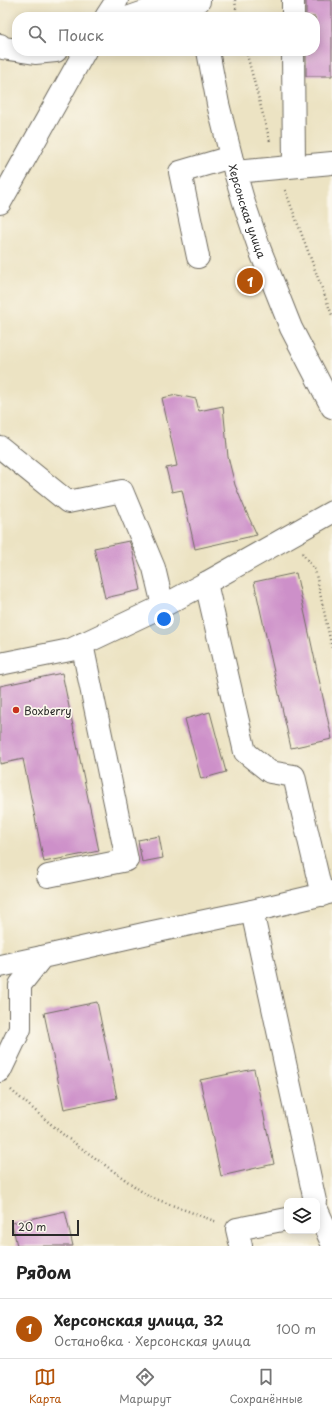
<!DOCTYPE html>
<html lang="ru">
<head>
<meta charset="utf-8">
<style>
  :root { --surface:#fff; --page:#f2f2f2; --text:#222; --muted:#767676; --line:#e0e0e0; --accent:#b45309 }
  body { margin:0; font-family:"Playpen Sans",sans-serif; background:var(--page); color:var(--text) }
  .controls { position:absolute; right:12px; bottom:12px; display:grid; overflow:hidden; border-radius:8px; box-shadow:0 2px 10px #0003 }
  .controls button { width:36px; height:36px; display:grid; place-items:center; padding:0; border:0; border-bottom:1px solid var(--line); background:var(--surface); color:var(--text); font:20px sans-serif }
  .scale { position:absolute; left:12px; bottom:10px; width:67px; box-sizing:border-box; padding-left:4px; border:2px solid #2b2b2b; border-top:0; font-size:11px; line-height:14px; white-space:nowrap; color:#2b2b2b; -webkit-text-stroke:3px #fbf7ec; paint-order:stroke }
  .you { position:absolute; left:164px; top:619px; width:14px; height:14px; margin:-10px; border:3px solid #fff; border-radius:50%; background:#1a73e8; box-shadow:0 0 0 6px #1a73e833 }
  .badge { display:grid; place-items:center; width:26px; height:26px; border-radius:50%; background:var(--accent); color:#fff; font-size:13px; font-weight:700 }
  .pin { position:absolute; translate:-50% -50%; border:2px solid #fff; box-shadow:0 1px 4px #0006 }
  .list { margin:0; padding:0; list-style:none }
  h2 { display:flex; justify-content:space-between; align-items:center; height:52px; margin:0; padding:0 16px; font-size:17px }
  h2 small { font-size:13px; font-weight:400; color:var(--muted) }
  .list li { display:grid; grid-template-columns:26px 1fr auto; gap:12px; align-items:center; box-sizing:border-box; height:60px; padding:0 16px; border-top:1px solid var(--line) }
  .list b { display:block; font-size:15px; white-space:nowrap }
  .list p { margin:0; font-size:13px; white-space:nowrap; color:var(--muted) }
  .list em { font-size:13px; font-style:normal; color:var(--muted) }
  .icon { flex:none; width:22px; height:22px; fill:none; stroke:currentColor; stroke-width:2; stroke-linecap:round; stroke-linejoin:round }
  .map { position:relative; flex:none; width:332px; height:1246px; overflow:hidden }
  .search { position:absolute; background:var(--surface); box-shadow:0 2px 10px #0003; left:12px; right:12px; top:12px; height:44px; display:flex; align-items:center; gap:10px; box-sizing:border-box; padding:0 14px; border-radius:16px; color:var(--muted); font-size:15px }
  .sheet { height:112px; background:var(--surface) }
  nav { display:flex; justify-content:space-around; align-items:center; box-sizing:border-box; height:56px; border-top:1px solid var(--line); background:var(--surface); font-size:11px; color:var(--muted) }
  nav a { display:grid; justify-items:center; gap:2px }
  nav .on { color:var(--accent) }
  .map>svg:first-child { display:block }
</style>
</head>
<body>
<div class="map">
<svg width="332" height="1246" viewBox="0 0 332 1246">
  <rect width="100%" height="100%" fill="#fbf7ec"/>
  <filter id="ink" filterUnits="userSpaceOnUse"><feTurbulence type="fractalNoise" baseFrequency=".025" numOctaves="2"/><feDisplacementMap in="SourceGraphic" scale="8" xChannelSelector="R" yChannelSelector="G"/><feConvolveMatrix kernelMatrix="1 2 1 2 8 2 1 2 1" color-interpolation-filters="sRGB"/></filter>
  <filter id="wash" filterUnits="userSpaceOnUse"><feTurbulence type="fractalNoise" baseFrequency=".012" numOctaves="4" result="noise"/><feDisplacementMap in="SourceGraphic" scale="16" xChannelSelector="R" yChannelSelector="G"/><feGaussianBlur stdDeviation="0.9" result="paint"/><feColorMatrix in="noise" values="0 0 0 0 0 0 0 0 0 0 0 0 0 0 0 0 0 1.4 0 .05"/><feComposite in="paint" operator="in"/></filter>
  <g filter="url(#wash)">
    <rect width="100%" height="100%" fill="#ece3c3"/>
    <g id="blocks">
      <!-- building -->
      <g fill="#cd90c9">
        <polygon points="306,0 332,0 332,76 306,76 306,51 315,51 315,17 306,17"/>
        <polygon points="177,395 196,399 199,411 223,406 228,457 235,485 245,509 257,535 195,549 182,490 172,492 166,468 177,466 162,398"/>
        <polygon points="129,541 132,548 141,590 105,598 94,548"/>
        <polygon points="296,573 332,739 291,748 254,582"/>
        <polygon points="62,673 99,851 44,862 23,759 0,764 0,686"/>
        <polygon points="210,712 226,772 201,779 185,719"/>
        <polygon points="159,836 163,858 142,862 138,840"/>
        <polygon points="97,1002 117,1098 64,1109 44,1013"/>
        <polygon points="254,1069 274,1164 221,1176 200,1080"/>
        <polygon points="65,1211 73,1246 17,1246 12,1223"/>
      </g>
    </g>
  </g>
  <g filter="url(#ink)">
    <use href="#blocks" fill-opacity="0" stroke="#6f6b60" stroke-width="1"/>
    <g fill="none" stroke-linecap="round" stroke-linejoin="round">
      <defs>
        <g id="minor">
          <polyline points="293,0 293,17"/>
          <polyline points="106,17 117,0"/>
          <polyline points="130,17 156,8 199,1"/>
          <polyline points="0,45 3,48 17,50"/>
          <polyline points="22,51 35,53 56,51"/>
          <path id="s1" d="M208,51l10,53 17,68 9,31 16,47 31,78 41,79"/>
          <polyline points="293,51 294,166"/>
          <polyline points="235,172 332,163"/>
          <polyline points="0,203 85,51"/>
          <polyline points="198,257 180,172 231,157"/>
          <polyline points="0,447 68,502 122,491 154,568 163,606"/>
          <polyline points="0,664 70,650 163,606 206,583"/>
          <polyline points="48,876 127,860 82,644"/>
          <polyline points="322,895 294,776 270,772 245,752 206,583 332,512"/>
          <polyline points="252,911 315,1201"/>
          <polyline points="0,966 42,957"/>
          <polyline points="0,1071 20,1029 20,985 42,957 148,933 252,911 332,892"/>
          <polyline points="318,1212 332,1243"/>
          <polyline points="241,1246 237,1229 287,1219"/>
        </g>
      </defs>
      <!-- minor casing -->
      <use href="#minor" stroke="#6f6b60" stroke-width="24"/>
      <!-- path -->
      <g stroke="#6f6b60" stroke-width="2.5" stroke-dasharray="1 3" stroke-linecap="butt">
        <polyline points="235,0 237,17"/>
        <polyline points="246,51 270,141"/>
        <polyline points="285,190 332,315"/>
        <polyline points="302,553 315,570 332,648"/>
        <polyline points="11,1090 66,1137 148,1196 217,1222"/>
      </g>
      <!-- minor -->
      <use href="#minor" stroke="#fff" stroke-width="22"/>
    </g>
  </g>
  <!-- markers -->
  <circle fill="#c8321e" stroke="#fbf7ec" stroke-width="1.5" cx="16" cy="710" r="4"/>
  <g text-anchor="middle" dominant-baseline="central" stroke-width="3.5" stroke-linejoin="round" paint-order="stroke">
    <!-- street labels -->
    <g font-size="11" fill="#2b2b2b" stroke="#fbf7ec">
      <text stroke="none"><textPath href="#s1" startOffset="165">Херсонская улица</textPath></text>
    </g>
    <!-- poi labels -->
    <g font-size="11" fill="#2b2b2b" stroke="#fbf7ec" text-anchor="start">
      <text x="24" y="710">Boxberry</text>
    </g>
  </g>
</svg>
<div class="controls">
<button><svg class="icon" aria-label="layers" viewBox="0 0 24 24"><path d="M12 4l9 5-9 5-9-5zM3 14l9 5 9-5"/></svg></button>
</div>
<div class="scale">20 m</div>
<div class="you"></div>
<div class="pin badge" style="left:250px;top:281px">1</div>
<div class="search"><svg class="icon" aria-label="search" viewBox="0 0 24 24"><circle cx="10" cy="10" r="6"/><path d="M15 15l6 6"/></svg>Поиск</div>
</div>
<section class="sheet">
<h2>Рядом<small></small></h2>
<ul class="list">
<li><span class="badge">1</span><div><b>Херсонская улица, 32</b><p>Остановка · Херсонская улица</p></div><em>100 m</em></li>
</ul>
</section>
<nav>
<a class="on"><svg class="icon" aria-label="map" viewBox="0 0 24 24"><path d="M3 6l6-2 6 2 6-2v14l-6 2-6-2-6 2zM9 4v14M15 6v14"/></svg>Карта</a>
<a><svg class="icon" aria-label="directions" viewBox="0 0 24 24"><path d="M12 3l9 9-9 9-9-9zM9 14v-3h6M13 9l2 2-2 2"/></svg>Маршрут</a>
<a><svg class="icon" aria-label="saved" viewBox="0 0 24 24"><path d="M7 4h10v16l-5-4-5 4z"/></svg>Сохранённые</a>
</nav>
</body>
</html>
